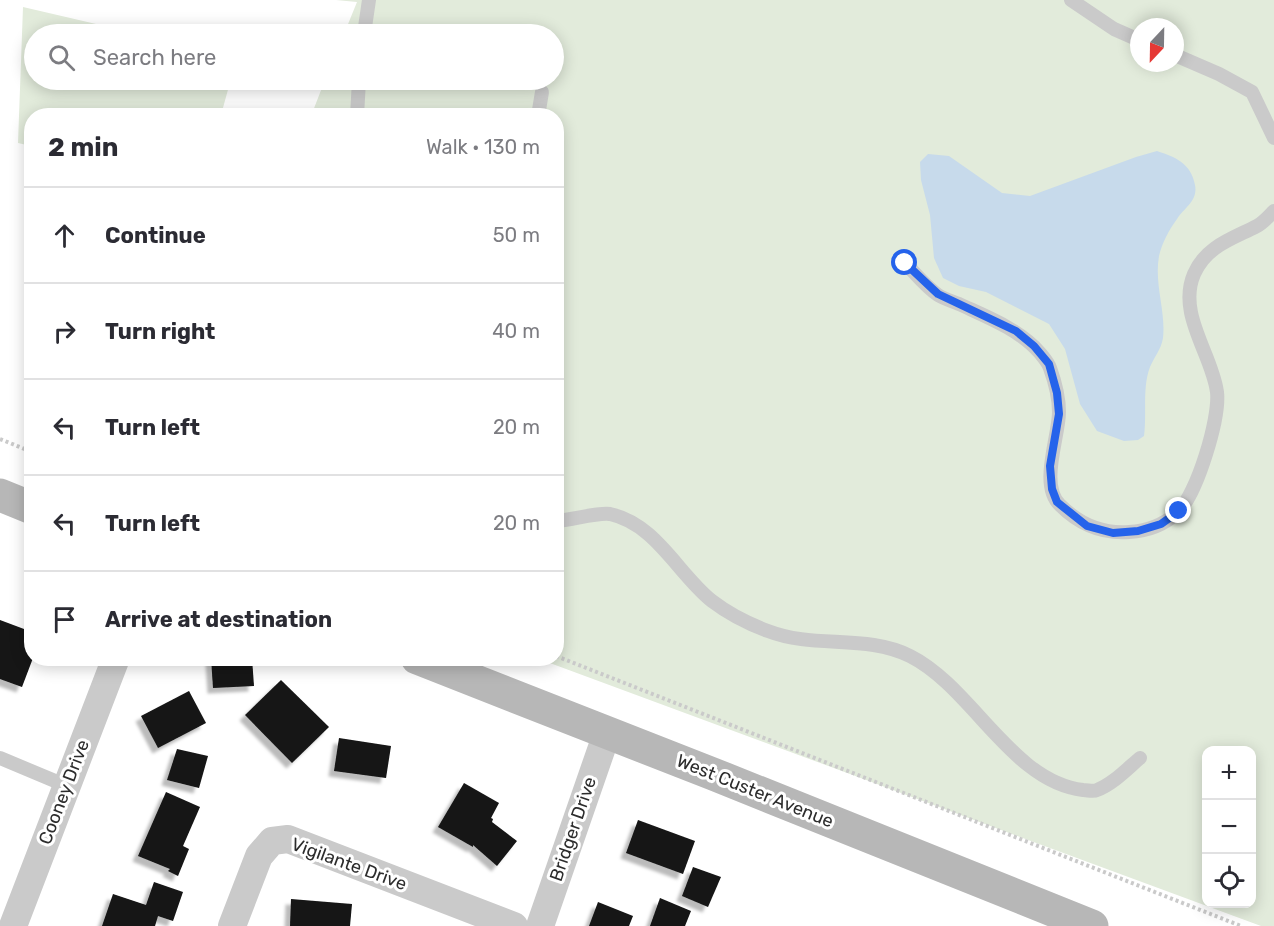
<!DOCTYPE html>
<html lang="en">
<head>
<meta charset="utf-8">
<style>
  :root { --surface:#fff; --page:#f2f2f3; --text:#2b2b33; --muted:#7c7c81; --line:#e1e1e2 }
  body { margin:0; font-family:Rubik,sans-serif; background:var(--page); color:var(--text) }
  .controls { position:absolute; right:18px; bottom:18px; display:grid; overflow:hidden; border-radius:12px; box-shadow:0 3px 15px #0003 }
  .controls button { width:54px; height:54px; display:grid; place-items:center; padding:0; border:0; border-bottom:2px solid var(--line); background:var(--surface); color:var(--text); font:30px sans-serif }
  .compass { position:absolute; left:1130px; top:18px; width:54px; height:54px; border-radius:50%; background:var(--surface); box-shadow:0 3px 15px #0003; rotate:202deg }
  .stop { position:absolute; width:18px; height:18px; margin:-14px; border:4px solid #2563eb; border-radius:50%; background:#fff }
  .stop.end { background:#2563eb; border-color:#fff; box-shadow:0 2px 6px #0008 }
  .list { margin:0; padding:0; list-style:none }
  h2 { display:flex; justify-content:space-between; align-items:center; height:78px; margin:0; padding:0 24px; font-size:26px }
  h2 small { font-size:20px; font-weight:400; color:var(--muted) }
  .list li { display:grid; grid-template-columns:39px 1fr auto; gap:18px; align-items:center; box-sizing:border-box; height:96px; padding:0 24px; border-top:2px solid var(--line) }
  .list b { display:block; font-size:22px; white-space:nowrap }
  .list em { font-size:20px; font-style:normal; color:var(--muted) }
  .icon { flex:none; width:33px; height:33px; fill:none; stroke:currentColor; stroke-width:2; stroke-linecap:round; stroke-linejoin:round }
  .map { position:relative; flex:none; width:1274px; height:926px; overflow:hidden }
  .search { position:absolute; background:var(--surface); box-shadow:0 3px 15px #0003; left:24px; top:24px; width:540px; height:66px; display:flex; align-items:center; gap:15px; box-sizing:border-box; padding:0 21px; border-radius:33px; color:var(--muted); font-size:22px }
  .panel { position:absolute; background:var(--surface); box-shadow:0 3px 15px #0003; left:24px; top:108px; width:540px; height:558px; border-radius:24px }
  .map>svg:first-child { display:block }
</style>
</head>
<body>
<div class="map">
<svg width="1274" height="926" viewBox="0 0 1274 926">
  <defs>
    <filter id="shadow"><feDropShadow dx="-5.5" dy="5.5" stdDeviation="1.5" flood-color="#0004"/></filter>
  </defs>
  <rect width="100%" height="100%" fill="#fff"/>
  <!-- green -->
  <g fill="#e2ebdb" fill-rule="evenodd">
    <path d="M336,0h938v926h-13l-722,-267 17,-1v-542h-245l14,-36h229v-46h-210l13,-32zM1139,27h36v36h-36zM1206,750h46v154h-46z"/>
    <polygon points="23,7 139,34 34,34 34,80 227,80 229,86 221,115 32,116 31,146 18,143"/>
  </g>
  <!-- water -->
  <path fill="#c7daeb" d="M1157,151c18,6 34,12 38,34 3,16 -10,22 -18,34 -8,11 -15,24 -18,37 -5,28 7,55 4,82 -2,12 -9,19 -13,29 -8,21 -3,47 -6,69l-6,4 -14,1 -27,-10 -17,-27 -15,-55 -16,-25 -63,-32 -27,-6 -16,-8 -9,-20 -4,-43 -9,-35 -1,-18 8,-8 21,2 53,37 28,3 106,-39z"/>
  <!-- building -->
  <g fill="#141414" filter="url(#shadow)">
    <polygon points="0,620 32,632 32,658 33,658 22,687 0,679"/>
    <polygon points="211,658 252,658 254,686 213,688"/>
    <polygon points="281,680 329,727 292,763 245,715"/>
    <polygon points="189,691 206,723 158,748 141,716"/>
    <polygon points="339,738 391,746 386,778 334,771"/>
    <polygon points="177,749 208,756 199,788 167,780"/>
    <polygon points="464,783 499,803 491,818 493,819 492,822 517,841 497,866 473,845 473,847 438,827"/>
    <polygon points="166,792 200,807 183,846 189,849 178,876 168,871 170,869 138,856"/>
    <polygon points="638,820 695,841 683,874 626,853"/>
    <polygon points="693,867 721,877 708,907 682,896"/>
    <polygon points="154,882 183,892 173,921 158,916 155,926 102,926 113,894 146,905"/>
    <polygon points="660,898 691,911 685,926 650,926"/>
    <polygon points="291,899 352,904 350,926 290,926"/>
    <polygon points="598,902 633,916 629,926 589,926"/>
  </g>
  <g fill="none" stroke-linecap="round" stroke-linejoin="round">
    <!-- path -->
    <g stroke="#cacaca" stroke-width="4" stroke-dasharray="3 3" stroke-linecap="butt">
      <polyline points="0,439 32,452"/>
      <polyline points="556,656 1241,926"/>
    </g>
    <!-- lane -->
    <g stroke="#cacaca" stroke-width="14">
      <polyline points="1071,0 1114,29 1139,40"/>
      <polyline points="364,34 369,0"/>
      <polyline points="1175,55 1219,74 1252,92 1274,138"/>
      <polyline points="357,116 359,80"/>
      <polyline points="538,116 542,92"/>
      <path d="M905,263c10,10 21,24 33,32 6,4 14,6 21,9 28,13 60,25 81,49 4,5 8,9 10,15 5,14 9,29 9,44 0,25 -20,73 1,93 19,19 41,29 69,27 18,-1 36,-8 49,-20 19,-18 42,-94 39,-120 -5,-38 -40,-78 -23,-118 12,-28 38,-35 63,-48 6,-3 12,-10 17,-15"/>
      <path d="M556,521c15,-1 43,-9 54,-7 46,10 68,60 102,87 17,13 37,23 56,30 46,18 98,3 142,25 62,31 102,126 173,134 5,0 10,2 14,0 16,-6 30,-21 43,-32"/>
      <polyline points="0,758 67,786"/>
    </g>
    <!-- street -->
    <g stroke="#cacaca" stroke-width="28">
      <polyline points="13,926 116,658"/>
      <polyline points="232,926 259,856 272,841 288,839 514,926"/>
      <polyline points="540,926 607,733"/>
    </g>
    <!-- secondary -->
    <g stroke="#b7b7b7" stroke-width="33">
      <polyline points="0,495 32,508"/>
      <polyline points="417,658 713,774 1092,926"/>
    </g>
  </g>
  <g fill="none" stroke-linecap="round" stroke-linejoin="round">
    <!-- route -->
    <polyline stroke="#2563eb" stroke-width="8" points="905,263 938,294 1016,331 1034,346 1049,364 1057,393 1059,414 1050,466 1052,489 1057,502 1087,526 1113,533 1138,531 1161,524 1179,511"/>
  </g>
  <g text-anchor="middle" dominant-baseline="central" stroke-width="6" stroke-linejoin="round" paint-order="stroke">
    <!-- street labels -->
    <g font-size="18" fill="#2d2d2d" stroke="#fff">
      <text transform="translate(755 791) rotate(22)">West Custer Avenue</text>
      <text transform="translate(64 792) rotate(-69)">Cooney Drive</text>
      <text transform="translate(573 829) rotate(-71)">Bridger Drive</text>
      <text transform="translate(349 864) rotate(20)">Vigilante Drive</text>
    </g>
  </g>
</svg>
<div class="controls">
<button>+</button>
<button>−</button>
<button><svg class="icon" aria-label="locate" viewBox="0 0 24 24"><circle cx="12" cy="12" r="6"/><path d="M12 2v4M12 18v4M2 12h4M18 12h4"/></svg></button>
</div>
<svg class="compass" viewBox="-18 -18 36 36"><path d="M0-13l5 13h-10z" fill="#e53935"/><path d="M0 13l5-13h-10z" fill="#7c7c81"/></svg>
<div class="stop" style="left:905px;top:263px"></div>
<div class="stop end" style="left:1179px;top:511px"></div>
<div class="search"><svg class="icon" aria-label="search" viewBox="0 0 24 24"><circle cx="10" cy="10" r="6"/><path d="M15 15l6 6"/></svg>Search here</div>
<section class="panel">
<h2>2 min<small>Walk · 130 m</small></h2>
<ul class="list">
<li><svg class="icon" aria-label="ahead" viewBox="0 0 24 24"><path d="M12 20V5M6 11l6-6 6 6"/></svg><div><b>Continue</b></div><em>50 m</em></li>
<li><svg class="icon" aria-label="right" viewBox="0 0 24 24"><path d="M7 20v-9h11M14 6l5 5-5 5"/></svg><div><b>Turn right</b></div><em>40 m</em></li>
<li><svg class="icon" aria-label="left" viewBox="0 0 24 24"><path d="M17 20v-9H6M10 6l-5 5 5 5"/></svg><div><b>Turn left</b></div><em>20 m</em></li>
<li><svg class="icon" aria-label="left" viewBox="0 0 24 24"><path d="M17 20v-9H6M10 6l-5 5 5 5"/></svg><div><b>Turn left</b></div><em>20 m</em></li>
<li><svg class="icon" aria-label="arrive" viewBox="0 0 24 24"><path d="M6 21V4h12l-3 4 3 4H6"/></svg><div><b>Arrive at destination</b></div></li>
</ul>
</section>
</div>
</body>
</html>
